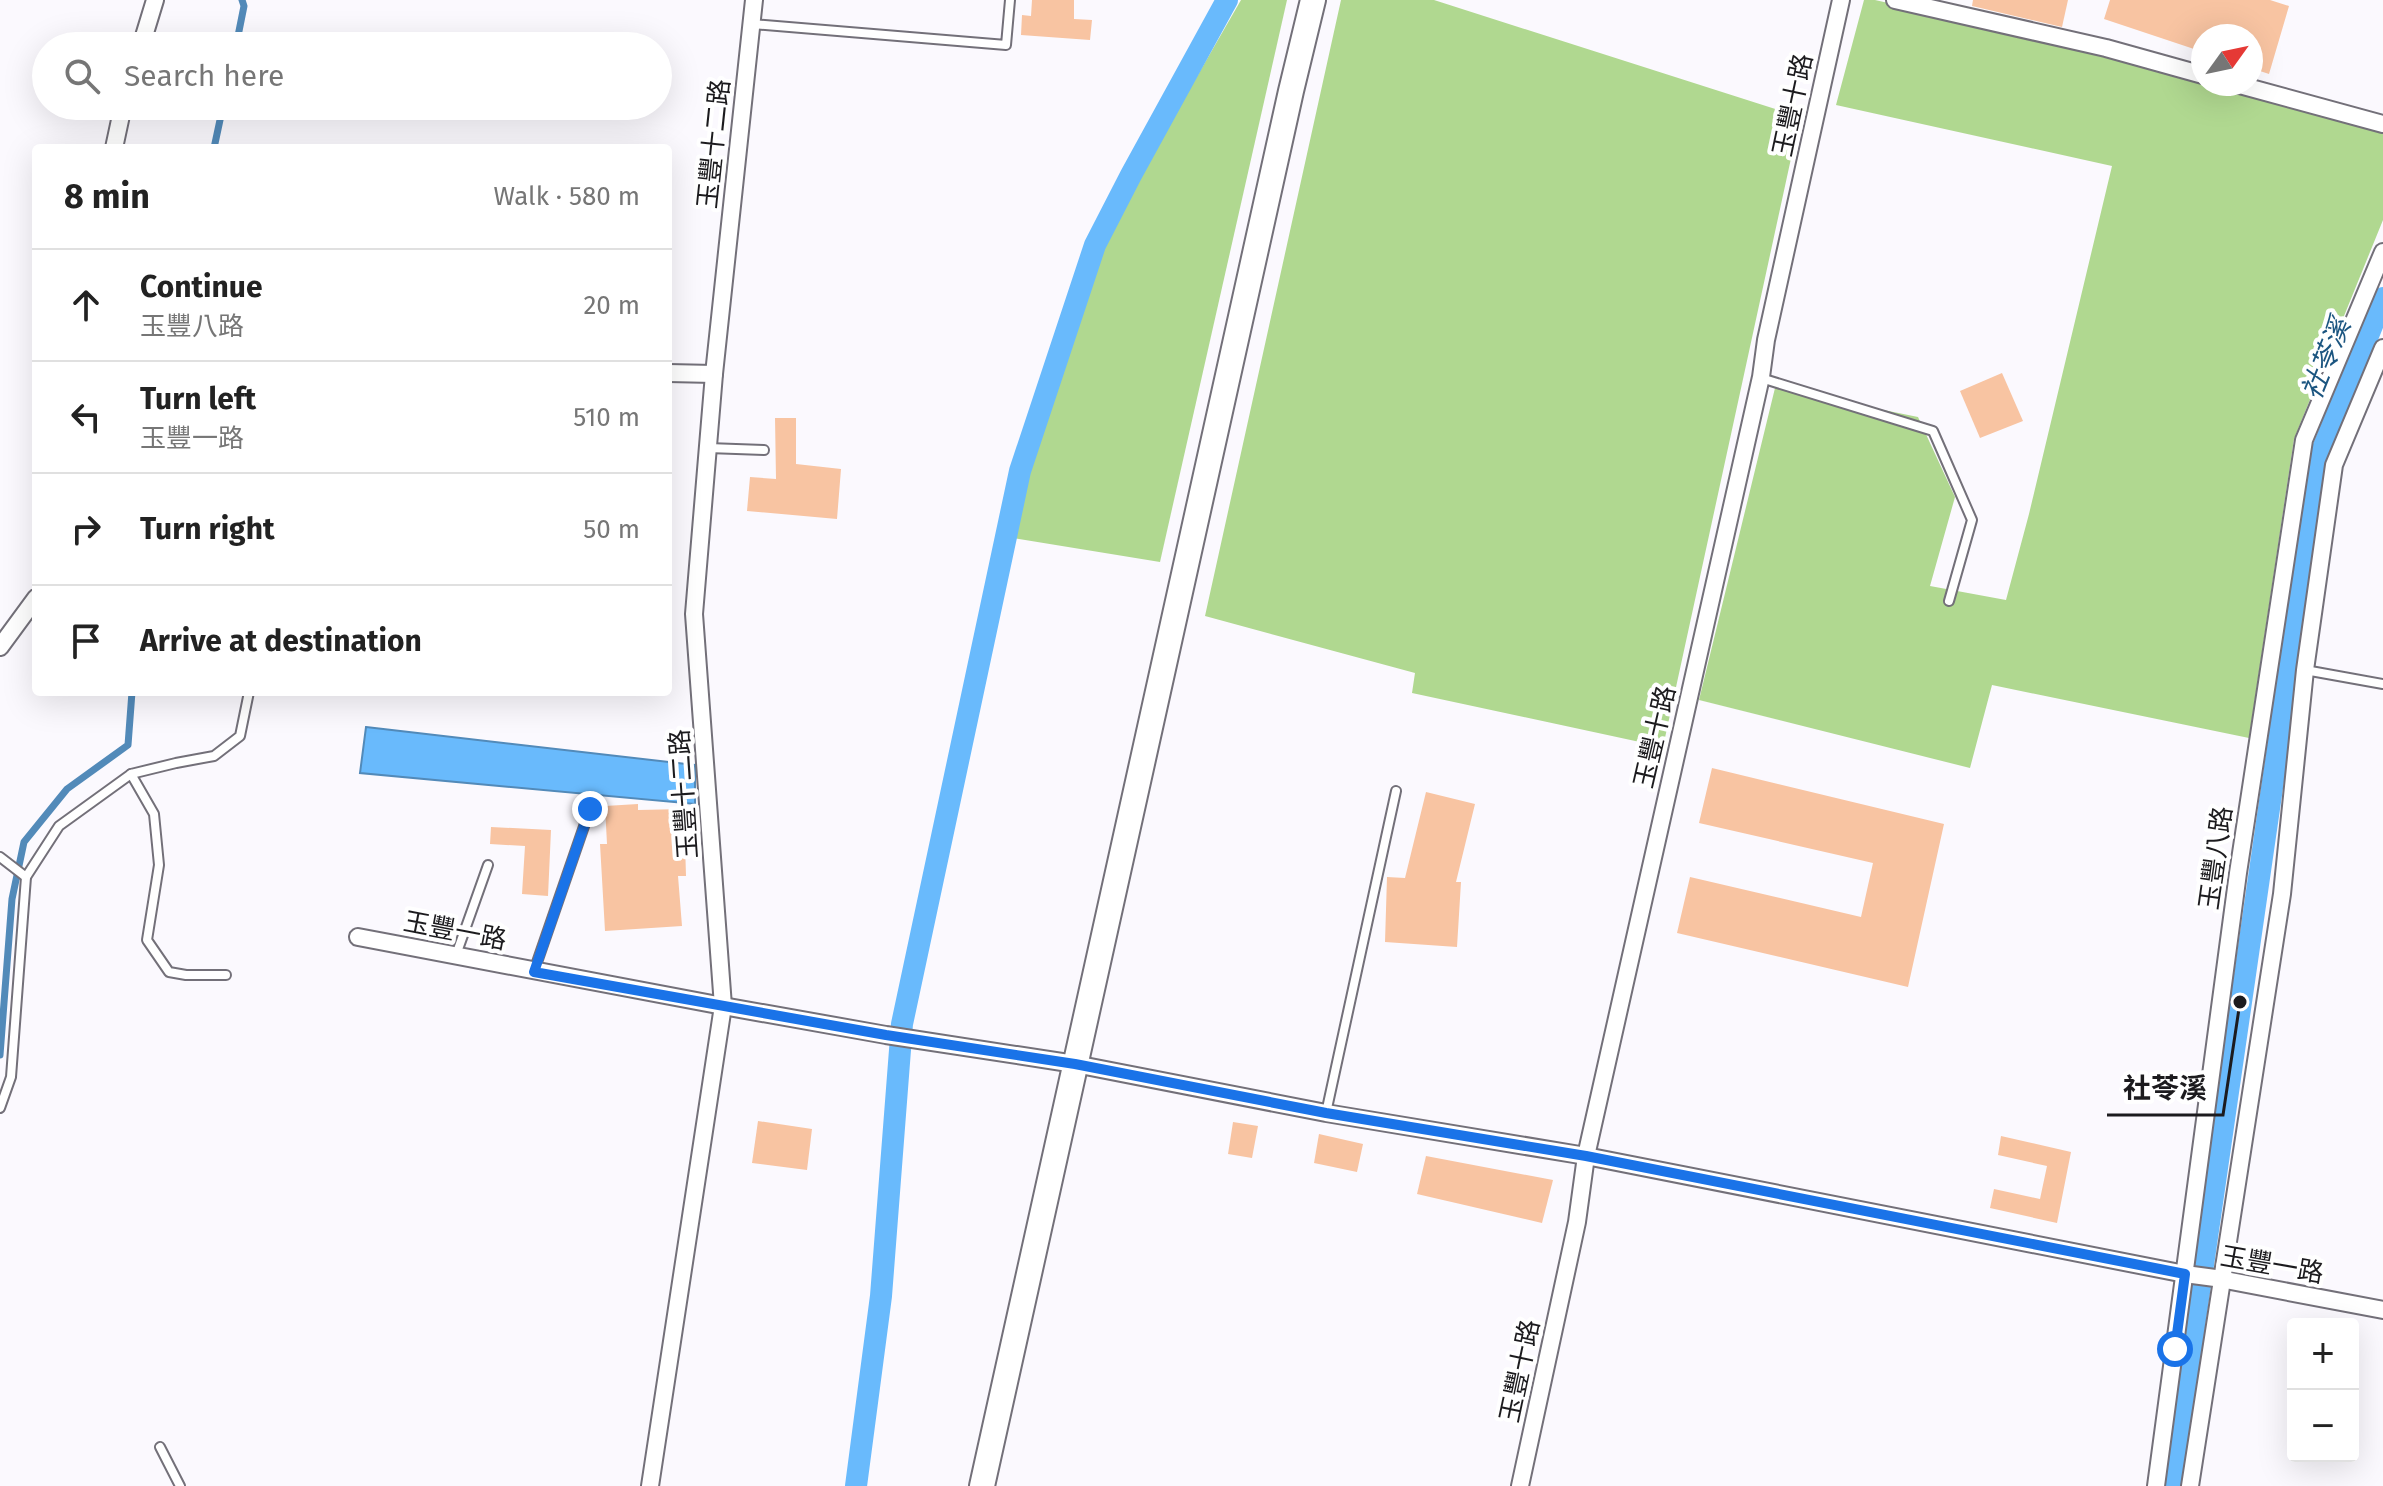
<!DOCTYPE html>
<html lang="en">
<head>
<meta charset="utf-8">
<style>
  :root { --surface:#fff; --page:#f2f2f2; --text:#222; --muted:#767676; --line:#e0e0e0 }
  body { margin:0; font-family:"Fira Sans","Noto Sans TC",sans-serif; background:var(--page); color:var(--text) }
  .controls { position:absolute; right:24px; bottom:24px; display:grid; overflow:hidden; border-radius:8px; box-shadow:0 8px 32px #0002 }
  .controls button { width:72px; height:72px; display:grid; place-items:center; padding:0; border:0; border-bottom:2px solid var(--line); background:var(--surface); color:var(--text); font:40px sans-serif }
  .compass { position:absolute; left:2191px; top:24px; width:72px; height:72px; border-radius:50%; background:var(--surface); box-shadow:0 8px 32px #0002; rotate:57deg }
  .stop { position:absolute; width:24px; height:24px; margin:-18px; border:6px solid #1a73e8; border-radius:50%; background:#fff }
  .stop.end { background:#1a73e8; border-color:#fff; box-shadow:0 2px 8px #0008 }
  .list { margin:0; padding:0; list-style:none }
  h2 { display:flex; justify-content:space-between; align-items:center; height:104px; margin:0; padding:0 32px; font-size:34px }
  h2 small { font-size:26px; font-weight:400; color:var(--muted) }
  .list li { display:grid; grid-template-columns:52px 1fr auto; gap:24px; align-items:center; box-sizing:border-box; height:112px; padding:0 32px; border-top:2px solid var(--line) }
  .list b { display:block; font-size:30px; white-space:nowrap }
  .list p { margin:0; font-size:26px; white-space:nowrap; color:var(--muted) }
  .list em { font-size:26px; font-style:normal; color:var(--muted) }
  .icon { flex:none; width:44px; height:44px; fill:none; stroke:currentColor; stroke-width:2; stroke-linecap:round; stroke-linejoin:round }
  .map { position:relative; flex:none; width:2383px; height:1486px; overflow:hidden }
  .search { position:absolute; background:var(--surface); box-shadow:0 8px 32px #0002; left:32px; top:32px; width:640px; height:88px; display:flex; align-items:center; gap:20px; box-sizing:border-box; padding:0 28px; border-radius:44px; color:var(--muted); font-size:30px }
  .panel { position:absolute; background:var(--surface); box-shadow:0 8px 32px #0002; left:32px; top:144px; width:640px; height:552px; border-radius:8px }
  .map>svg:first-child { display:block }
</style>
</head>
<body>
<div class="map">
<svg width="2383" height="1486" viewBox="0 0 2383 1486">
  <rect width="100%" height="100%" fill="#fbf9fe"/>
  <!-- green -->
  <g fill="#b0d890">
    <polygon points="1241,0 1287,0 1160,562 1013,538 1031,465 1109,229"/>
    <polygon points="1341,0 1434,0 1800,117 1663,747 1412,693 1415,673 1205,616"/>
    <polygon points="1864,0 1875,0 2109,53 2203,81 2203,84 2215,84 2383,132 2383,220 2294,439 2249,738 1992,685 1970,768 1699,700 1775,388 1918,417 1955,497 1930,586 2006,600 2029,514 2112,166 1836,105"/>
  </g>
  <!-- water -->
  <polygon fill="#69bafc" stroke="#528ab9" stroke-width="2" points="366,727 695,765 695,804 360,773"/>
  <g fill="none" stroke-linecap="round" stroke-linejoin="round">
    <!-- stream -->
    <g stroke="#528ab9" stroke-width="7">
      <polyline points="236,46 244,6 242,0"/>
      <polyline points="214,148 223,106"/>
      <polyline points="0,1055 12,899 24,842 67,789 128,745 132,692"/>
    </g>
    <!-- canal -->
    <g stroke="#69bafc" stroke-width="22">
      <polyline points="856,1486 881,1296 902,1024 1020,471 1095,245 1131,175 1227,0"/>
      <polyline points="2171,1486 2320,456 2383,298"/>
    </g>
  </g>
  <!-- building -->
  <g fill="#f8c4a2">
    <polygon points="1032,0 1074,0 1074,19 1092,20 1090,40 1021,35 1022,15 1031,16"/>
    <polygon points="1973,0 2068,0 2062,27 1972,6"/>
    <polygon points="2110,0 2270,0 2289,6 2269,74 2251,68 2251,36 2203,36 2203,52 2104,19"/>
    <polygon points="2002,373 2023,421 1980,438 1960,391"/>
    <polygon points="775,418 796,418 796,464 841,469 837,519 747,511 750,477 776,479"/>
    <polygon points="1712,768 1944,824 1908,987 1677,933 1690,877 1861,917 1873,863 1699,823"/>
    <polygon points="1426,792 1475,804 1456,882 1461,882 1457,947 1385,942 1387,877 1405,878"/>
    <polygon points="638,804 638,810 684,809 686,876 678,876 682,926 605,931 600,844 607,844 605,806"/>
    <polygon points="491,827 551,830 548,896 522,894 525,846 490,844"/>
    <polygon points="758,1121 812,1129 807,1170 752,1163"/>
    <polygon points="1233,1122 1258,1126 1252,1158 1228,1154"/>
    <polygon points="1319,1134 1363,1144 1357,1172 1314,1163"/>
    <polygon points="2001,1136 2071,1152 2057,1223 1990,1208 1994,1189 2040,1199 2047,1166 1998,1155"/>
    <polygon points="1426,1156 1553,1180 1542,1223 1417,1194"/>
  </g>
  <g fill="none" stroke-linecap="round" stroke-linejoin="round">
    <defs>
      <g id="lane">
        <polyline points="752,24 1006,45 1010,0"/>
        <polyline points="1761,378 1933,431 1972,520 1949,601"/>
        <polyline points="708,448 764,450"/>
        <polyline points="2305,670 2383,684"/>
        <polyline points="131,774 154,814 159,865 147,940 169,972 186,975 226,975"/>
        <polyline points="0,857 26,877"/>
        <polyline points="456,955 488,865"/>
        <polyline points="534,971 590,809"/>
        <polyline points="0,1108 11,1077 26,877 59,826 131,774 176,763 214,756 240,736 249,692"/>
        <polyline points="1326,1113 1396,791"/>
        <polyline points="160,1447 180,1486"/>
      </g>
      <g id="street">
        <polyline points="1895,0 2106,48 2203,75"/>
        <polyline points="141,46 155,0"/>
        <polyline points="2236,84 2383,124"/>
        <polyline points="114,148 123,106"/>
        <polyline points="668,373 714,374"/>
        <polyline points="0,647 36,598"/>
        <polyline points="358,937 723,1006 886,1035 1075,1064 1326,1113 1586,1156 2185,1274 2215,1278 2383,1310"/>
        <polyline points="650,1486 723,1006 694,614 714,374 754,0"/>
        <polyline points="1520,1486 1577,1222 1586,1156 1761,377 1766,340 1841,0"/>
        <polyline points="2156,1486 2238,873 2304,440 2383,252"/>
        <polyline points="2190,1486 2282,894 2305,670 2334,465 2383,348"/>
      </g>
      <polyline id="secondary" points="982,1486 1291,91 1313,0"/>
    </defs>
    <!-- lane casing -->
    <use href="#lane" stroke="#737079" stroke-width="12"/>
    <!-- street casing -->
    <use href="#street" stroke="#737079" stroke-width="20"/>
    <!-- secondary casing -->
    <use href="#secondary" stroke="#737079" stroke-width="28"/>
    <!-- lane -->
    <use href="#lane" stroke="#fff" stroke-width="8"/>
    <!-- street -->
    <use href="#street" stroke="#fff" stroke-width="16"/>
    <!-- secondary -->
    <use href="#secondary" stroke="#fff" stroke-width="24"/>
  </g>
  <g fill="none" stroke-linecap="round" stroke-linejoin="round">
    <!-- route -->
    <polyline stroke="#1a73e8" stroke-width="10" points="590,809 534,972 886,1035 1075,1064 1326,1113 1586,1156 2185,1274 2175,1349"/>
  </g>
  <g text-anchor="middle" dominant-baseline="central" stroke-width="8" stroke-linejoin="round" paint-order="stroke">
    <!-- street labels -->
    <g font-size="26" fill="#1c1b1e" stroke="#fff">
      <text transform="translate(1793 105) rotate(-78)">玉豐十路</text>
      <text transform="translate(714 144) rotate(-84)">玉豐十二路</text>
      <text transform="translate(1655 737) rotate(-77)">玉豐十路</text>
      <text transform="translate(684 794) rotate(-94)">玉豐十二路</text>
      <text transform="translate(2216 858) rotate(-82)">玉豐八路</text>
      <text transform="translate(455 931) rotate(11)">玉豐一路</text>
      <text transform="translate(2272 1265) rotate(10)">玉豐一路</text>
      <text transform="translate(1520 1371) rotate(-78)">玉豐十路</text>
    </g>
    <!-- water labels -->
    <g font-size="28" font-style="italic" fill="#1b5580" stroke="#fff">
      <text transform="translate(2326 359) rotate(-68)">社苓溪</text>
    </g>
  </g>
  <!-- callouts -->
  <path fill="none" stroke="#1c1b1e" stroke-width="3" d="M2240 1002L2223 1115H2107"/>
  <circle fill="#1c1b1e" stroke="#fff" stroke-width="3" cx="2240" cy="1002" r="8"/>
  <g font-size="28" text-anchor="middle" font-weight="bold" fill="#1c1b1e" stroke="#fff" stroke-width="8" stroke-linejoin="round" paint-order="stroke">
    <text x="2165" y="1098">社苓溪</text>
  </g>
</svg>
<div class="controls">
<button>+</button>
<button>−</button>
</div>
<svg class="compass" viewBox="-18 -18 36 36"><path d="M0-13l5 13h-10z" fill="#e53935"/><path d="M0 13l5-13h-10z" fill="#767676"/></svg>
<div class="stop" style="left:2175px;top:1349px"></div>
<div class="stop end" style="left:590px;top:809px"></div>
<div class="search"><svg class="icon" aria-label="search" viewBox="0 0 24 24"><circle cx="10" cy="10" r="6"/><path d="M15 15l6 6"/></svg>Search here</div>
<section class="panel">
<h2>8 min<small>Walk · 580 m</small></h2>
<ul class="list">
<li><svg class="icon" aria-label="ahead" viewBox="0 0 24 24"><path d="M12 20V5M6 11l6-6 6 6"/></svg><div><b>Continue</b><p>玉豐八路</p></div><em>20 m</em></li>
<li><svg class="icon" aria-label="left" viewBox="0 0 24 24"><path d="M17 20v-9H6M10 6l-5 5 5 5"/></svg><div><b>Turn left</b><p>玉豐一路</p></div><em>510 m</em></li>
<li><svg class="icon" aria-label="right" viewBox="0 0 24 24"><path d="M7 20v-9h11M14 6l5 5-5 5"/></svg><div><b>Turn right</b></div><em>50 m</em></li>
<li><svg class="icon" aria-label="arrive" viewBox="0 0 24 24"><path d="M6 21V4h12l-3 4 3 4H6"/></svg><div><b>Arrive at destination</b></div></li>
</ul>
</section>
</div>
</body>
</html>
